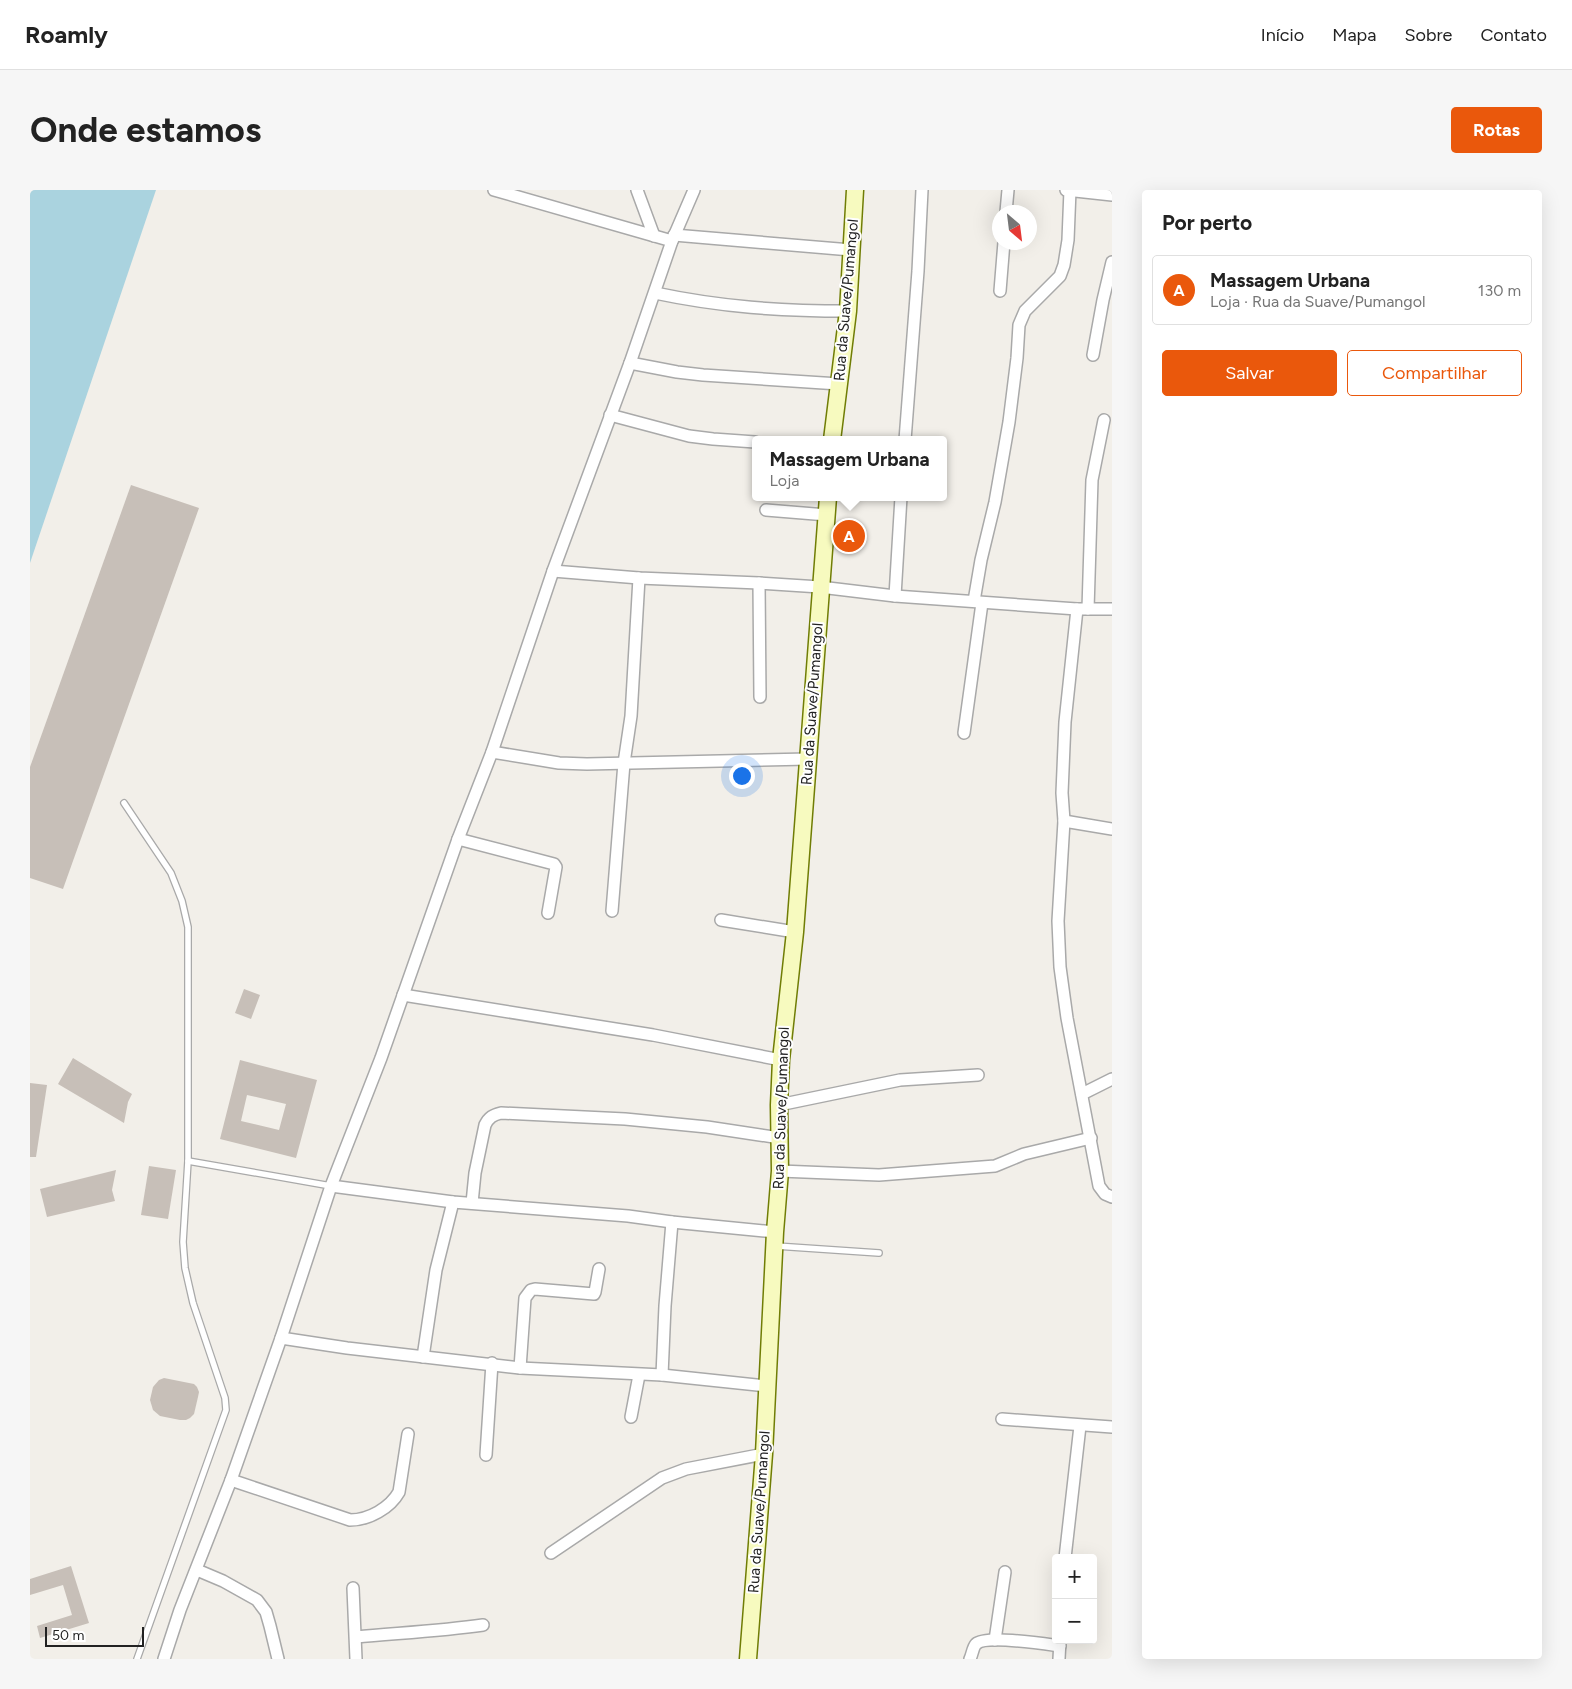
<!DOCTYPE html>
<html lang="pt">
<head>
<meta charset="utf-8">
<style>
  :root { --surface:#fff; --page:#f6f6f6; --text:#222; --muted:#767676; --line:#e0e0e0; --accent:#ea580c }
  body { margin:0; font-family:Figtree,sans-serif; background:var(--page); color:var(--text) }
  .controls { position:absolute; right:15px; bottom:15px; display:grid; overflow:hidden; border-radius:5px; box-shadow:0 5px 20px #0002 }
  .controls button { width:45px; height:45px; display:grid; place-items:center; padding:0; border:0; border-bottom:1px solid var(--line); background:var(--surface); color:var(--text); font:25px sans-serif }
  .compass { position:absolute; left:962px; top:15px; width:45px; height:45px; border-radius:50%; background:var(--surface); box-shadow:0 5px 20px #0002; rotate:152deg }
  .scale { position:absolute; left:15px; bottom:12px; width:99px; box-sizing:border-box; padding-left:5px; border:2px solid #222; border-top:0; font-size:14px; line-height:18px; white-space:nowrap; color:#222; -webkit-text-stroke:4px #fff; paint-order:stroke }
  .you { position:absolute; left:711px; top:585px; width:18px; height:18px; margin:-12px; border:4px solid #fff; border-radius:50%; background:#1a73e8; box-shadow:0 0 0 8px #1a73e833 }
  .badge { display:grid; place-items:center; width:32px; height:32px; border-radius:50%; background:var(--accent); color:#fff; font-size:16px; font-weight:700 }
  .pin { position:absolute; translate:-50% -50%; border:2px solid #fff; box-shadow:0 1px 5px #0006 }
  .popup { position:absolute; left:722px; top:246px; width:195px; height:65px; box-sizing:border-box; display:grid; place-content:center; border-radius:5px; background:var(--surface); filter:drop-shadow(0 1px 4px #0005); font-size:16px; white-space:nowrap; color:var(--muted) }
  .popup b { font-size:19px; color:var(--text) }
  .popup::after { content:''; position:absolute; left:50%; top:100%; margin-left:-10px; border:10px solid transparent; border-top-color:var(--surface) }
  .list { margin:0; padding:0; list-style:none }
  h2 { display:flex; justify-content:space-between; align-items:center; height:65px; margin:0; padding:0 20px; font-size:21px }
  h2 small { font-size:16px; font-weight:400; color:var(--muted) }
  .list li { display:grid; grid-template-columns:32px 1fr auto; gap:15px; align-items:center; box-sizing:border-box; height:70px; margin:0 10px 10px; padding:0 10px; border:1px solid var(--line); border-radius:5px }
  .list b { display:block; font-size:19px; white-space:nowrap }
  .list p { margin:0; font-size:16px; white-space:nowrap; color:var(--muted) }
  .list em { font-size:16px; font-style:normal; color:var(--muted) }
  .actions { display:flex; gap:10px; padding:15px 20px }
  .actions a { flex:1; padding:11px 0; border:1px solid var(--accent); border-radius:5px; text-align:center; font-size:18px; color:var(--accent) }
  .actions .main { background:var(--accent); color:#fff }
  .map { position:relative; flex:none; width:1082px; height:1469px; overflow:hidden; border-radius:5px }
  header { display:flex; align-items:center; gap:30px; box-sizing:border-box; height:70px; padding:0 25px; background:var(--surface); border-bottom:1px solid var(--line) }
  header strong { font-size:24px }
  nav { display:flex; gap:28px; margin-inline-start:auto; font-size:18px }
  .intro { display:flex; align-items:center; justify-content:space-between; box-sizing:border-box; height:120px; padding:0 30px }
  h1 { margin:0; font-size:35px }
  .button { padding:12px 22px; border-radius:5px; background:var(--accent); color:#fff; font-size:18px; font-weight:700 }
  main { display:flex; gap:30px; padding:0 30px }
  aside { flex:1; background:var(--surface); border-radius:5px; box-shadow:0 5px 20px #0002 }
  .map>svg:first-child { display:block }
</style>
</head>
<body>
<header>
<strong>Roamly</strong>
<nav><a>Início</a><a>Mapa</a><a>Sobre</a><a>Contato</a></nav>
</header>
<div class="intro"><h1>Onde estamos</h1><a class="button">Rotas</a></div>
<main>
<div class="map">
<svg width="1082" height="1469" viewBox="0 0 1082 1469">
  <rect width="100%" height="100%" fill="#f2efe9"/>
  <!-- water -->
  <polygon fill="#aad3df" points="0,0 126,0 0,373"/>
  <!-- building -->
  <g fill="#c7bfb8" fill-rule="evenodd">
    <polygon points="101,295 169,318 33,699 0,688 0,577"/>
    <polygon points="214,799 230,805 221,829 205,823"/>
    <polygon points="43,868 102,904 98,912 94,933 28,894"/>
    <path d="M210,870l77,20 -21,78 -76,-19zM217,905l39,9 -7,26 -38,-9z"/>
    <polygon points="0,893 17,895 6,967 0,967"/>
    <polygon points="119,976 146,980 138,1029 111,1025"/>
    <polygon points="86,980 82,1000 85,1011 17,1027 10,999"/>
    <polygon points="134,1188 164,1194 167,1197 169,1202 168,1207 164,1224 160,1228 156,1230 150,1230 130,1226 123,1220 120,1210 123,1197 129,1190"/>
    <polygon points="41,1376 59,1433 10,1448 7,1436 42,1425 33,1395 0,1405 0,1389"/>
  </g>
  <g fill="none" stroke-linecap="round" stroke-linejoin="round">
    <defs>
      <g id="lane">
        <polyline points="94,613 141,683 152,711 158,737 158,971 153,1052 155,1078 163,1113 195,1208 196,1220 107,1469"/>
        <polyline points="158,971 301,996"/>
        <polyline points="746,1056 849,1063"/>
      </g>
      <g id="street">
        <polyline points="464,0 642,51"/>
        <polyline points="607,0 624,46"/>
        <polyline points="1036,0 1082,5"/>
        <polyline points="976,22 978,0"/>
        <polyline points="644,45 821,60"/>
        <polyline points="970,101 974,52"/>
        <path d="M625,103c66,14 125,18 193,18"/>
        <polyline points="1063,165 1073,110 1082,72"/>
        <polyline points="600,173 647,182 673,185 809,194"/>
        <polyline points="580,225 659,246 683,249 725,252"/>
        <polyline points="875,250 888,81 892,0"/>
        <polyline points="736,320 797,325"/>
        <polyline points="523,381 609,388 729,393 790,397 865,406 1047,419 1082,419"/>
        <polyline points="729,393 730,507"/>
        <polyline points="865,406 871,307"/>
        <polyline points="944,411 951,370 965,312 979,232 987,168 989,135 995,121 1030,86 1034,75 1038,50 1040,0"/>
        <polyline points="1047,419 1035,532 1032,603 1034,631 1028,731 1030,777 1037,828 1069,996 1075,1004 1082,1007"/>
        <polyline points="1058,419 1062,290 1074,230"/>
        <polyline points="934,543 952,413"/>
        <polyline points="462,562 529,573 557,574 778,569"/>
        <polyline points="1034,631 1082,639"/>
        <polyline points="428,649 524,674 526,677 518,723"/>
        <polyline points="582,721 594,573 601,526 609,388"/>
        <polyline points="691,730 765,742"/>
        <polyline points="373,805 623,845 751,870"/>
        <polyline points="1052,904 1082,889"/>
        <polyline points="749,915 870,890 948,885"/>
        <polyline points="750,981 849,985 965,976 994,964 1061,948"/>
        <polyline points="301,996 423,1012 598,1026 642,1032 745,1042"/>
        <path d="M442,1013l3,-30 10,-48c4,-8 8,-10 16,-12l124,6 82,8 73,11"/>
        <polyline points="251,1148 317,1158 490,1178 632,1185 737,1196"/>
        <polyline points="393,1167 406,1080 423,1012"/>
        <polyline points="490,1178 495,1108 501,1100 505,1099 564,1104 565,1102 569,1079"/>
        <polyline points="632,1185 635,1116 642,1032"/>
        <polyline points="601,1227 609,1185"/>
        <polyline points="972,1229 1082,1237"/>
        <polyline points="456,1265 462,1173"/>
        <path d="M201,1290l119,40c19,0 40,-12 49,-28l9,-58"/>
        <polyline points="521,1363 632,1288 656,1279 734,1264"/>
        <polyline points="1035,1368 1050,1236"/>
        <polyline points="167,1380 193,1391 227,1410 236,1422 240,1436 248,1469"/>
        <polyline points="323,1398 326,1469"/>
        <path d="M326,1447c43,-4 85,-6 127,-12"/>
        <polyline points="965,1450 975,1382"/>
        <polyline points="134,1469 150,1420 201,1290 251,1148 301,996 351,868 428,649 462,562 523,381 600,173 642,51 664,0"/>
        <path d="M940,1469c2,-4 3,-12 6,-15 10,-9 69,0 84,2"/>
        <polyline points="1029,1469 1030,1450"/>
      </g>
      <g id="secondary">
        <polyline points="802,250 818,121 825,0"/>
        <polyline points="718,1469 734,1264 745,1042 750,981 749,915 751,870 765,742 798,307"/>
      </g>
    </defs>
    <!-- lane casing -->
    <use href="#lane" stroke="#a9a9a9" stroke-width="8"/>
    <!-- street casing -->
    <use href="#street" stroke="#a9a9a9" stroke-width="14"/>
    <!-- secondary casing -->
    <use href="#secondary" stroke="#707d05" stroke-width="19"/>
    <!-- lane -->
    <use href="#lane" stroke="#fff" stroke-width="5.5"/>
    <!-- street -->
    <use href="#street" stroke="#fff" stroke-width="11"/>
    <!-- secondary -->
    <use href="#secondary" stroke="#f7fabf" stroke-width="16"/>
  </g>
  <g text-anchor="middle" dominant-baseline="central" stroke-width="4" stroke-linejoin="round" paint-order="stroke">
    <!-- street labels -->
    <g font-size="15" fill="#222" stroke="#fff">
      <text transform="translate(816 110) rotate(-85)">Rua da Suave/Pumangol</text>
      <text transform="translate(782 514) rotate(-86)">Rua da Suave/Pumangol</text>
      <text transform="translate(751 918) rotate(-88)">Rua da Suave/Pumangol</text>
      <text transform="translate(729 1322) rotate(-86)">Rua da Suave/Pumangol</text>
    </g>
  </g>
</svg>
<div class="controls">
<button>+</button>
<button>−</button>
</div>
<svg class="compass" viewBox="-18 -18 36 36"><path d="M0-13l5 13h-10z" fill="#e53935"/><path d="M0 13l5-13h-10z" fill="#767676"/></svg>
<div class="scale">50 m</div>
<div class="you"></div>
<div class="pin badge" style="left:819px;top:346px">A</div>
<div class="popup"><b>Massagem Urbana</b>Loja</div>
</div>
<aside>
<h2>Por perto<small></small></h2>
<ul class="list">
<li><span class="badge">A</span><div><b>Massagem Urbana</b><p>Loja · Rua da Suave/Pumangol</p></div><em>130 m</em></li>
</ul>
<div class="actions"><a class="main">Salvar</a><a>Compartilhar</a></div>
</aside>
</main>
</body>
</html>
